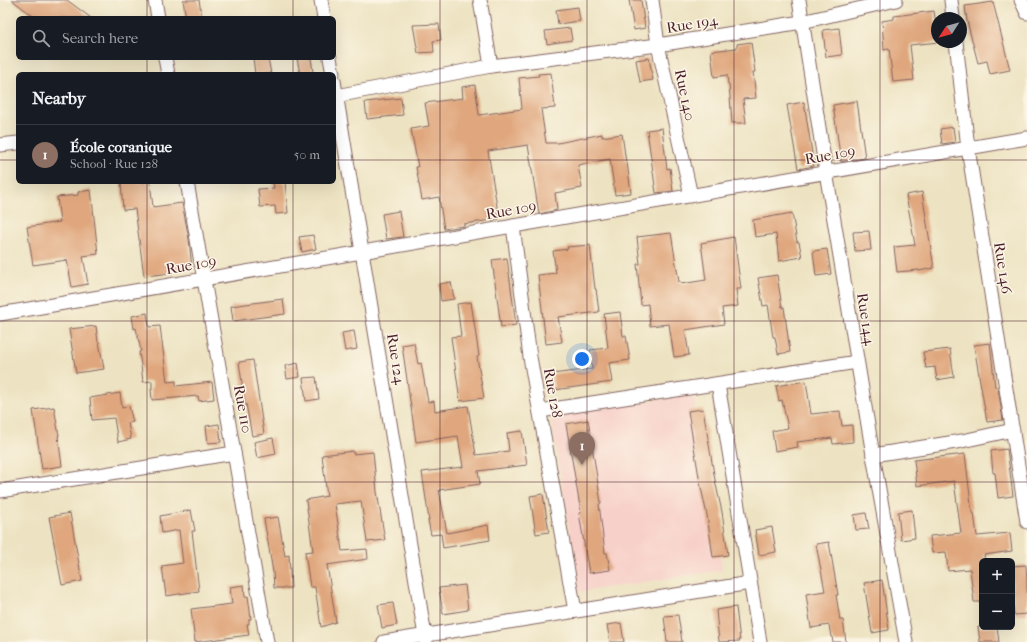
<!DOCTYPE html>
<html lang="en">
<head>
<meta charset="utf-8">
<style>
  :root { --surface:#171b24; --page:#242831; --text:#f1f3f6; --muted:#9ea1a6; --line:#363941; --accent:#db2777 }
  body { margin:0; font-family:"IM FELL French Canon",serif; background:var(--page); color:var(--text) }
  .controls { position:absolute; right:12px; bottom:12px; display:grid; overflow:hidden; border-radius:6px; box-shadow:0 4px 16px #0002 }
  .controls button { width:36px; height:36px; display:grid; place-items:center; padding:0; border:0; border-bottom:1px solid var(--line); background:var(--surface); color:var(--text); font:20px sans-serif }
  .compass { position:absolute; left:931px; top:12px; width:36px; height:36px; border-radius:50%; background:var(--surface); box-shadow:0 4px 16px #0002; rotate:234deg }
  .you { position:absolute; left:582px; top:359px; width:14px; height:14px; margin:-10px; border:3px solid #fff; border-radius:50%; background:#1a73e8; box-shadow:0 0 0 6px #1a73e833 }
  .badge { display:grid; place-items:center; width:26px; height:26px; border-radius:50%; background:var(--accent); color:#fff; font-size:13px; font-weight:700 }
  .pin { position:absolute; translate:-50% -33px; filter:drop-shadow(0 1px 2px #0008) }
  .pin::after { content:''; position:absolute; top:21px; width:14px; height:12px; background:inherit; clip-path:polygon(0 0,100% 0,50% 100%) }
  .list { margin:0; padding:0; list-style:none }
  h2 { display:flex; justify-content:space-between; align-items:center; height:52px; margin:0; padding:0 16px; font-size:17px }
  h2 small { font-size:13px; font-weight:400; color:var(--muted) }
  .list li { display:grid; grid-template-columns:26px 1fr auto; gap:12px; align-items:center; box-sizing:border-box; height:60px; padding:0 16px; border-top:1px solid var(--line) }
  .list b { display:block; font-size:15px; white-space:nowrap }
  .list p { margin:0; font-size:13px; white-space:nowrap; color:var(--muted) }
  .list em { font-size:13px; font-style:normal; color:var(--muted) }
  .icon { flex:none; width:22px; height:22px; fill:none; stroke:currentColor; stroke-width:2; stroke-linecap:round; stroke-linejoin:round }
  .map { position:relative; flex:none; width:1027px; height:642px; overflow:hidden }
  .search { position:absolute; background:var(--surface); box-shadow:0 4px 16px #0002; left:16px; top:16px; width:320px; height:44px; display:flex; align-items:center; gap:10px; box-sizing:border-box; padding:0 14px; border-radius:6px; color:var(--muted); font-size:15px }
  .panel { position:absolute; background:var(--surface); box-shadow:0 4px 16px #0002; left:16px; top:72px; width:320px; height:112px; border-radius:6px }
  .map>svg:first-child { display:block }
</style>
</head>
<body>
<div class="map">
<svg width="1027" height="642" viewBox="0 0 1027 642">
  <rect width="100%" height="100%" fill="#fcf5e5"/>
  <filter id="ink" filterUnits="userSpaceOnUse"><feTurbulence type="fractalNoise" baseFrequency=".025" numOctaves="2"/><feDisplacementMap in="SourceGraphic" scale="8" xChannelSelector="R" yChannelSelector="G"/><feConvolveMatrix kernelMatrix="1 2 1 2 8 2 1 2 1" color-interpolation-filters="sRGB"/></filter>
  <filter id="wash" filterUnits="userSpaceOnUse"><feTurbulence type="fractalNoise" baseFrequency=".012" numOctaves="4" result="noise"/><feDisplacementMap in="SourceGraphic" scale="16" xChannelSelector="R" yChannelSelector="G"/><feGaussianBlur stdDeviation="0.9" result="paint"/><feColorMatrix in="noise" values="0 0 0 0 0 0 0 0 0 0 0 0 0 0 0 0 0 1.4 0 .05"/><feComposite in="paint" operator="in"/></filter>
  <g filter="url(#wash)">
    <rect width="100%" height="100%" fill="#ede3c2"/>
    <!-- built -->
    <polygon fill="#f7d0c9" points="693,394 722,570 579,592 551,416"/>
    <g id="blocks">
      <!-- building -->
      <g fill="#e0a77e">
        <polygon points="12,0 67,0 91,18 36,18"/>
        <polygon points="183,0 199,0 202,18 186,18"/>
        <polygon points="629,0 641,0 645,28 634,30"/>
        <polygon points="993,2 1010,70 990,74 987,61 978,63 967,21 965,6"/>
        <polygon points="578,7 580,21 558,24 556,10"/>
        <polygon points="934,11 937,31 937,42 939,42 910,45 914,80 893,82 889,49 884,50 882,21 894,19 894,16"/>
        <polygon points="439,24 441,40 433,41 434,52 418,53 413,25"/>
        <polygon points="570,28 572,40 547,44 545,31"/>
        <polygon points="839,28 842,55 826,57 823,30"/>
        <polygon points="751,42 755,72 753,72 756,98 743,99 746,123 732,123 729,84 728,84 727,75 714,77 711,51 737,48 737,44"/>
        <polygon points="253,58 268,58 271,74 255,74"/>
        <polygon points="297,58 311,58 313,72 300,74"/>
        <polygon points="649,58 653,80 640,82 636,60"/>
        <polygon points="551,73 555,108 541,109 546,143 558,143 602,134 602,137 622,134 626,162 627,162 631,193 615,195 610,159 578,165 582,188 555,193 557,210 539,214 528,145 488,151 499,219 464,224 464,226 444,229 439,197 422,200 416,167 418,167 411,129 429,126 425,103 463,98 462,87 475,85 479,115 522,109 519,78 539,76 538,74"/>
        <polygon points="401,98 403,115 367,119 365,102"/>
        <polygon points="857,101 865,158 841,162 833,105"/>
        <polygon points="804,102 814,166 798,169 787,105"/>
        <polygon points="953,127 955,142 942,144 940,129"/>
        <polygon points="662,128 667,169 670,168 673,191 656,193 647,130"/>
        <polygon points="121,182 150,182 153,207 182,203 189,239 192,269 173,271 173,273 144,276 135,209 123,210"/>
        <polygon points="273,182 285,182 288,213 276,214 275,206 260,207 258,189 274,188"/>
        <polygon points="91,190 98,254 83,256 88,284 72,287 67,260 33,265 27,227 60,222 57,197 78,195 78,192"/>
        <polygon points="922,192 934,268 919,271 919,270 897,272 894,247 915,245 906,195"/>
        <polygon points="399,211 403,237 386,239 382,214"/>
        <polygon points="792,213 797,242 799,242 802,257 779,261 776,234 755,237 753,220"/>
        <polygon points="869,231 871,250 855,251 853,232"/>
        <polygon points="671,233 679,282 681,282 681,284 706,280 701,243 734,237 741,289 736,289 738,306 722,308 724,324 685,330 689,355 674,357 669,324 650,326 648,304 641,305 637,264 640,264 637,237"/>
        <polygon points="313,235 316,249 302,252 299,237"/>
        <polygon points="590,245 595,289 596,289 599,312 558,317 562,342 546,344 538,275 556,273 553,251 568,249 567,247"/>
        <polygon points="827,249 831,274 816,276 813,251"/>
        <polygon points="507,258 516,325 501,327 492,260"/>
        <polygon points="777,275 782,307 784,307 790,352 778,354 775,337 773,337 768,305 763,306 758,278"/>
        <polygon points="451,282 454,299 441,301 439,284"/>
        <polygon points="283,299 285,314 233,321 231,306"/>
        <polygon points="471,302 479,356 477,357 484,398 460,401 451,337 461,336 457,304"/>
        <polygon points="620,312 623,336 626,336 630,360 609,363 612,382 554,390 552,374 592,369 590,350 608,348 604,314"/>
        <polygon points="147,313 149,327 160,326 167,382 176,381 176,386 212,382 214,399 199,401 198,396 152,400 151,389 152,389 152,381 143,382 141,365 139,352 141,351 136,328 134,329 132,316"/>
        <polygon points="96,326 98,342 99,342 104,369 76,373 69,329"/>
        <polygon points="354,331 357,349 345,351 342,333"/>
        <polygon points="414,343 418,364 421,363 428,402 434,401 435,411 468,406 476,455 509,451 507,433 522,431 527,465 478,471 480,484 439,490 447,533 488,525 490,540 443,548 441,534 431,535 428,520 429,520 422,472 463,467 458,436 416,442 402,345"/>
        <polygon points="990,343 995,387 998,387 1003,420 987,422 974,346 974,345"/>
        <polygon points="950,349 954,377 937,380 935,367 926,368 923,352"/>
        <polygon points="253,360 264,434 252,436 246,404 245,404 239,362"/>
        <polygon points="298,363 300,377 287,379 285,366"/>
        <polygon points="316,377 319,399 306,401 303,378"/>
        <polygon points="806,381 811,414 840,411 842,426 852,425 853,442 833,444 832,438 797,442 798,447 775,451 772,431 788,428 782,400 779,401 776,386"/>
        <polygon points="120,393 122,408 129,406 133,422 128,423 131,439 118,442 114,418 92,420 90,398"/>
        <polygon points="54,407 59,436 58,436 62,466 42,469 33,410"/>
        <polygon points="703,409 715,480 722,512 728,555 713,557 707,515 700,483 688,411"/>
        <polygon points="588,420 601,503 599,504 605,553 607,553 610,570 589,573 579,513 581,513 566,424"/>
        <polygon points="219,424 221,442 208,443 206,426"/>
        <polygon points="273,438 276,454 257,458 254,442"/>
        <polygon points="1007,449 1013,496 998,498 995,473 993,473 991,451"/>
        <polygon points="353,451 353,454 373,452 377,492 385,540 367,542 361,501 335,504 342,551 367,549 368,559 327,565 336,622 321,627 315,587 310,587 305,552 313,551 306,501 306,500 327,496 322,455"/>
        <polygon points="965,454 972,513 974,513 977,536 1010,533 1012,551 984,555 985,561 982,561 982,602 974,602 970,569 948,571 946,552 932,553 930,536 961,533 954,481 917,486 914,460"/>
        <polygon points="543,494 549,532 536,534 530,496"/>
        <polygon points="191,510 195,531 192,531 199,591 166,596 162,566 183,563 179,530 162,533 160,516"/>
        <polygon points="912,510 915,538 901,540 898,512"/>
        <polygon points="70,513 82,581 62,585 49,517"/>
        <polygon points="866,513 869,529 856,530 854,515"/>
        <polygon points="278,517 285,556 289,555 291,588 274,588 273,572 264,519"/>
        <polygon points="772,527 776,552 759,555 755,530"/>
        <polygon points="829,542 838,595 836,595 840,620 843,620 846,642 833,642 832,637 831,637 829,625 811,628 806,594 825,591 816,544"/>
        <polygon points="1026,565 1027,582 1027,614 1014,615 1012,591 1012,566"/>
        <polygon points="882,580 889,630 872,633 864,583"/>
        <polygon points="244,585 245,597 248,596 251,619 249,619 249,624 247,624 249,635 195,642 191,609 232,604 230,587"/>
        <polygon points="465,585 468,610 443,614 439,588"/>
        <polygon points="393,603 397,625 382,628 378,605"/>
        <polygon points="736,607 740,641 719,642 716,610"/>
        <polygon points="678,615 682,642 667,642 664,616"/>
        <polygon points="621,623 624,642 610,642 607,625"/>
        <polygon points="978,627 997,627 999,642 980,642"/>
      </g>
    </g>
  </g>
  <g filter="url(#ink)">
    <use href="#blocks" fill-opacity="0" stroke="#836460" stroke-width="1"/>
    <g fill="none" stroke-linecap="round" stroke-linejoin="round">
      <defs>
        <g id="minor">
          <polyline points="155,0 158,18"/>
          <polyline points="321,0 324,18"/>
          <polyline points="480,0 491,66"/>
          <polyline points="652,0 658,45 691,196"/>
          <polyline points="799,0 826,172 873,455 906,642"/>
          <polyline points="951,0 953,18"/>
          <polyline points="1021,0 1027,13"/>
          <polyline points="956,42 968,148 1027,522"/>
          <polyline points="165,58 168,74"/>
          <polyline points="330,58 333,74"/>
          <polyline points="334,81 426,642"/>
          <polyline points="336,96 491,66 658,45 802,22 896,0"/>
          <polyline points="0,145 18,143"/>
          <polyline points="187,182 267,642"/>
          <polyline points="513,226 530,357 575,611"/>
          <polyline points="0,314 1027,138"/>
          <polyline points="718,384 760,642"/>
          <polyline points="540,411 857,362"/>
          <polyline points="873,455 962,441 1013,430"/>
          <polyline points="0,491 234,453"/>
          <polyline points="384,642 750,583"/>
        </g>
      </defs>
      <!-- minor casing -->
      <use href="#minor" stroke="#836460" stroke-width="15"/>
      <!-- minor -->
      <use href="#minor" stroke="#fff" stroke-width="13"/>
    </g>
  </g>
  <!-- grid -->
  <path fill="none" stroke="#4a1f2b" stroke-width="1" stroke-opacity="0.55" d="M147,0v18M293,0v18M440,0v642M587,0v642M734,0v642M880,0v642M147,58v16M293,58v16M0,160h18M334,160h693M147,182v460M293,182v460M0,321h1027M0,482h1027"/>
  <g text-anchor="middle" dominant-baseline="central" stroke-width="3" stroke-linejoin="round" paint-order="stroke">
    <!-- street labels -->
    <g font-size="15" fill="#4a1f2b" stroke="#fcf5e5">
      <text transform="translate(692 24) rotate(-9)">Rue 194</text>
      <text transform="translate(685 95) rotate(78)">Rue 140</text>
      <text transform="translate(830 155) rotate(-10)">Rue 109</text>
      <text transform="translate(511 210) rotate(-10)">Rue 109</text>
      <text transform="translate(191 265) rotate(-10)">Rue 109</text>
      <text transform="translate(1003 268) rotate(81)">Rue 146</text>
      <text transform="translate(866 319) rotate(81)">Rue 144</text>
      <text transform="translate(396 359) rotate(81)">Rue 124</text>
      <text transform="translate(553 393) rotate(80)">Rue 128</text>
      <text transform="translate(243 409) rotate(80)">Rue 110</text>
    </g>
  </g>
</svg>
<div class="controls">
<button>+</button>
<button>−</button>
</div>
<svg class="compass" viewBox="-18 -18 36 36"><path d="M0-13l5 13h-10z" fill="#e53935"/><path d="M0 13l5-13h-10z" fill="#9ea1a6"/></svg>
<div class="you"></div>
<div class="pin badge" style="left:582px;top:465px;background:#8d6e63">1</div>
<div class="search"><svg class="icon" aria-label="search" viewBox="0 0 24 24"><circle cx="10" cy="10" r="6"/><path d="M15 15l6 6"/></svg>Search here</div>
<section class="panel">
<h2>Nearby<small></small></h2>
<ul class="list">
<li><span class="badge" style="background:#8d6e63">1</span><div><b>École coranique</b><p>School · Rue 128</p></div><em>50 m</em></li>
</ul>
</section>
</div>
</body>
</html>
